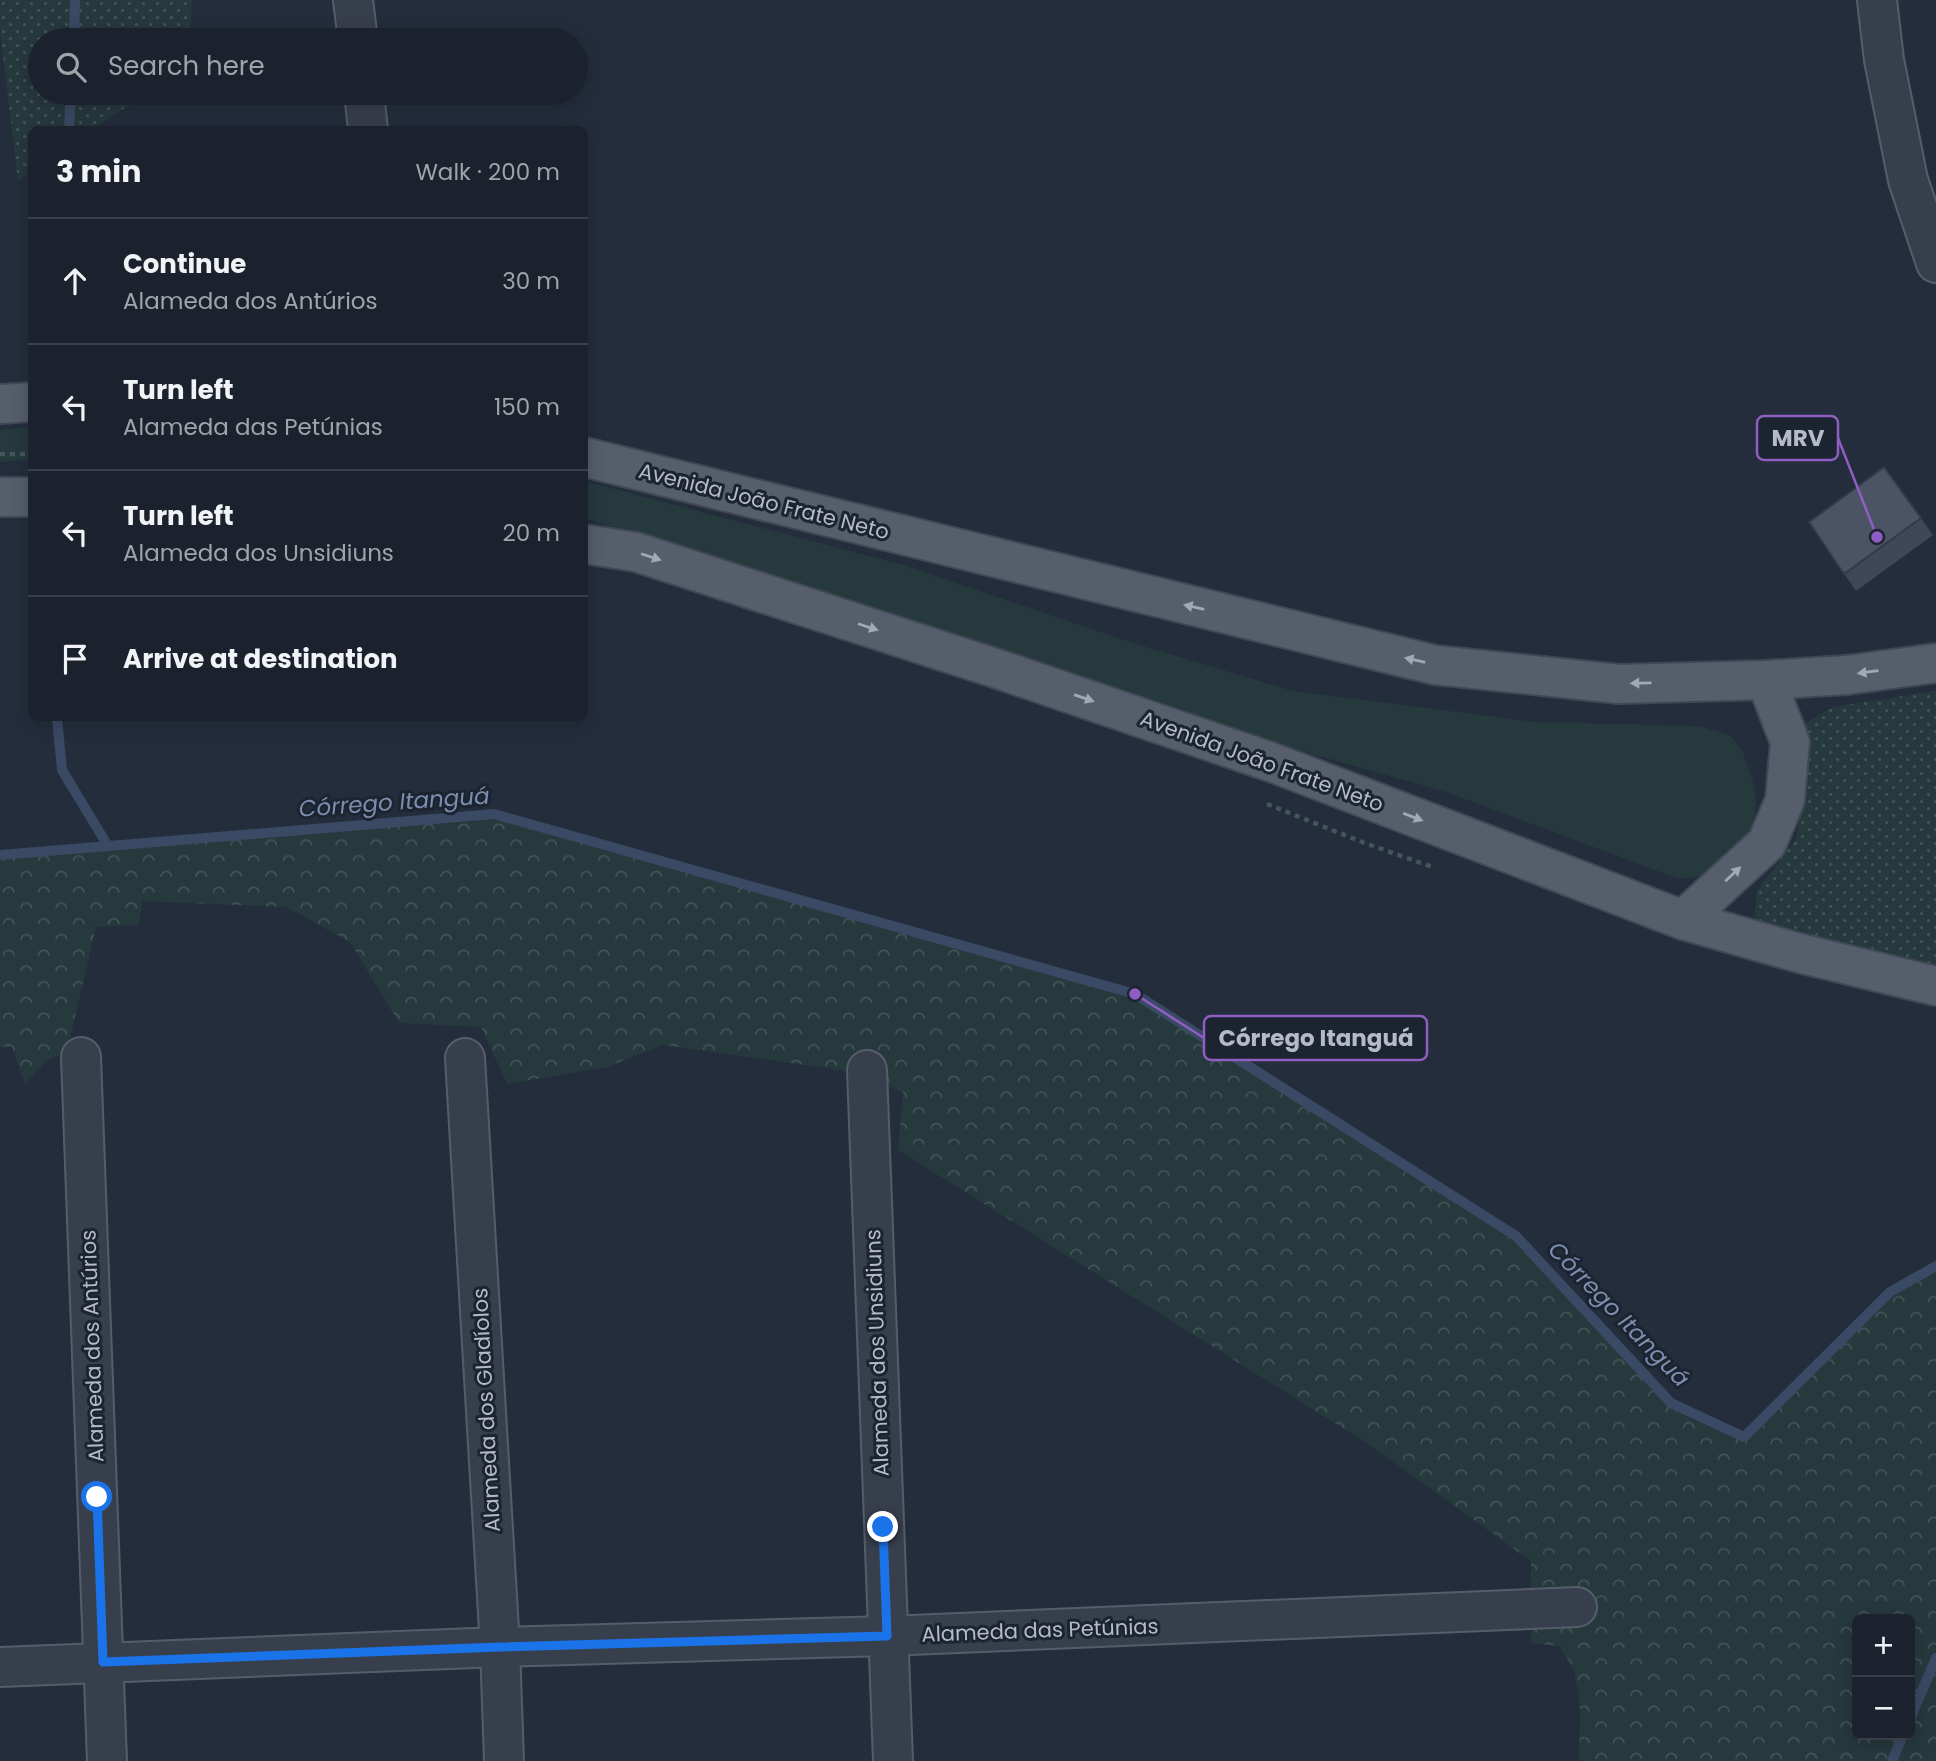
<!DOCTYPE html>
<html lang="en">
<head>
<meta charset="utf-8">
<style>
  :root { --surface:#1b222d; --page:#242a35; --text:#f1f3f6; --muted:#a0a4aa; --line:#393f49 }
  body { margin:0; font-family:Poppins,sans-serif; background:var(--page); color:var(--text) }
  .controls { position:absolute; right:21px; bottom:21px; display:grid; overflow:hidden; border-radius:10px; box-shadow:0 4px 18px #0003 }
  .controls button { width:63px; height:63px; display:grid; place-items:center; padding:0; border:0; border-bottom:2px solid var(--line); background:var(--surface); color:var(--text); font:35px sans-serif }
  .stop { position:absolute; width:21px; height:21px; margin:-16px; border:5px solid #1a73e8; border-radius:50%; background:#fff }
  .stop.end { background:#1a73e8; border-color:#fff; box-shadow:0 2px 7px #0008 }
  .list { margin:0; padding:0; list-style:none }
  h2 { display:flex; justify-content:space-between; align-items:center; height:91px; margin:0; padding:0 28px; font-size:30px }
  h2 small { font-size:23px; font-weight:400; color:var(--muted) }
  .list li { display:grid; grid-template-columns:46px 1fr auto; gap:21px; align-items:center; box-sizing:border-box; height:126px; padding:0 28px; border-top:2px solid var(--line) }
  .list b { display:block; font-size:26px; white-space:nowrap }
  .list p { margin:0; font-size:23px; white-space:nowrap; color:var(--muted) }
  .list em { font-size:23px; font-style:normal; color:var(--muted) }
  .icon { flex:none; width:38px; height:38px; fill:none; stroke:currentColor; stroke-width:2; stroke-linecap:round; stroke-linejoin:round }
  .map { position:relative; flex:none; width:1936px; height:1761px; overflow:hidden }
  .search { position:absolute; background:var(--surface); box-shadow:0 4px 18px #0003; left:28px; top:28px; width:560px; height:77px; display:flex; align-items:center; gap:18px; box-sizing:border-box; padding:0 24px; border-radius:38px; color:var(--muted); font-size:26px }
  .panel { position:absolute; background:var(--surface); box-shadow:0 4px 18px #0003; left:28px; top:126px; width:560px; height:595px; border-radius:10px }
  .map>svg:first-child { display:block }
</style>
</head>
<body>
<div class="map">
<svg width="1936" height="1761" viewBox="0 0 1936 1761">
  <defs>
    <pattern id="forest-crowns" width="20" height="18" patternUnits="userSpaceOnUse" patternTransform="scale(1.75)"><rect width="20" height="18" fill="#26393d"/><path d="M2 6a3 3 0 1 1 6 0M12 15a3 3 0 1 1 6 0" fill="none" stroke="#435458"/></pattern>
    <pattern id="park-dots" width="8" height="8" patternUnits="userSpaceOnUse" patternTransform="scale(1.75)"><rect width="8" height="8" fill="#26393d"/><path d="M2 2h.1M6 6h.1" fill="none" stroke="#435458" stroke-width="1.8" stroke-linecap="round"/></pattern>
  </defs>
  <rect width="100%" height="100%" fill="#242d3c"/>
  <!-- grass -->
  <g fill="#26393d">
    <polygon points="31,427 31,460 0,462 0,430"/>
    <polygon points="584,481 903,565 1130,642 1293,691 1535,722 1699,726 1730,735 1743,752 1755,788 1756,815 1748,840 1714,874 1679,879 1446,792 1273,743 1014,663 585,518"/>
  </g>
  <!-- forest -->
  <path fill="url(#forest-crowns)" fill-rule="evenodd" d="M494,814l641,180 381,242 155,167 73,34 146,-145 46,-26v495h-357l1,-57 -6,-34 -15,-24 -28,-3v-82l-166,-119 -467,-292 5,-58 -63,-22 -177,-25 -56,22 -100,17 -26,-57 -82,-4 -49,-81 -64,-35 -144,-6 -3,24 -43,2 -29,124 -21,10 -21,23 -13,-37h-12v-192zM1857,1619h53v116h-53z"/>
  <!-- park -->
  <g fill="url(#park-dots)">
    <polygon points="0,0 192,0 189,40 40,40 40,93 147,93 93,129 32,130 31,171 18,181 0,31"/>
    <polygon points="1936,691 1936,965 1755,925 1756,892 1796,839 1810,753 1803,725 1832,707"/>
  </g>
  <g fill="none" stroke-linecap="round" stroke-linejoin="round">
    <!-- stream -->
    <g stroke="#3a4964" stroke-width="10">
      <polyline points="74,40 75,0"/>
      <polyline points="69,130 71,93"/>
      <polyline points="57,718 62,770 108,846"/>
      <polyline points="0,855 494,814 1135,994 1516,1236 1671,1403 1744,1437 1890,1292 1936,1266"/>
      <polyline points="1910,1719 1936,1658"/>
      <polyline points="1892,1761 1903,1735"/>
    </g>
    <defs>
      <g id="minor">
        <polyline points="353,0 358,40"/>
        <polyline points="1877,0 1884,60 1908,180 1936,263"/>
        <polyline points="364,93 368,130"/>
        <polyline points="81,1057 107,1761"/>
        <polyline points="465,1058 500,1647 504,1761"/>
        <polyline points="867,1070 893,1761"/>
        <polyline points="0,1667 500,1647 887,1636 1577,1607"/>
      </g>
      <g id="major">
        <polyline points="0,404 32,402"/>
        <polyline points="584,457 1435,665 1619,684 1766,680 1847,675 1936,663"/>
        <polyline points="0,497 32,497"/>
        <polyline points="584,544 636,552 998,669 1271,762 1683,920 1799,953 1936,986"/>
        <polyline points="1683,920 1767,843 1785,800 1790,742 1766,680"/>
      </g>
    </defs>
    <!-- minor casing -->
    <use href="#minor" stroke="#565d6a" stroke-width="42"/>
    <!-- major casing -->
    <use href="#major" stroke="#414855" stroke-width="42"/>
    <!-- path -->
    <g stroke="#44565a" stroke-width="4.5" stroke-dasharray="5 5" stroke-linecap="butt">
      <polyline points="0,454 32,454"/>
      <polyline points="1267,804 1362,842 1435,868"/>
    </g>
    <!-- minor -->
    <use href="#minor" stroke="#383f4c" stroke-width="38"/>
    <!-- major -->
    <use href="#major" stroke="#565e6c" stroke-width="38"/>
  </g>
  <!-- wall -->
  <polygon fill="#404757" points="1884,467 1933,535 1856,591 1809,522"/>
  <!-- building -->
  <polygon fill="#4b5365" stroke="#343a47" stroke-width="2" points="1884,467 1921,518 1844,574 1809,522"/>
  <!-- one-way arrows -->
  <defs><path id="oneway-solid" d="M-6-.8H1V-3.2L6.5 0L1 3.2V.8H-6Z" transform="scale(1.75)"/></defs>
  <g fill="#a1a8b6">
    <use href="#oneway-solid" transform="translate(651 557) rotate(18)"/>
    <use href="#oneway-solid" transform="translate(1194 607) rotate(-167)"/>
    <use href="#oneway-solid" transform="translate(868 627) rotate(18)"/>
    <use href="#oneway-solid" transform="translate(1415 660) rotate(-167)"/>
    <use href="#oneway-solid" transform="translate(1868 672) rotate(173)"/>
    <use href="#oneway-solid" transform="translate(1641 683) rotate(179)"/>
    <use href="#oneway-solid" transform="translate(1084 698) rotate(19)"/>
    <use href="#oneway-solid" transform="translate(1413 817) rotate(21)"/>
    <use href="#oneway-solid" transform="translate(1733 874) rotate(-43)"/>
  </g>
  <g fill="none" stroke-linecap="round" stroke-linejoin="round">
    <!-- route -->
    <polyline stroke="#1a73e8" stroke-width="9" points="97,1497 103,1662 500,1647 887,1636 883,1527"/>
  </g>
  <g text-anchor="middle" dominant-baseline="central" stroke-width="6" stroke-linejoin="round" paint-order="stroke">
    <!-- street labels -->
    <g font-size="21" fill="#b4bac8" stroke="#1d2431">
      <text transform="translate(764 501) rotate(14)">Avenida João Frate Neto</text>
      <text transform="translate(1262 761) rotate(20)">Avenida João Frate Neto</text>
      <text transform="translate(92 1346) rotate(-92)">Alameda dos Antúrios</text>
      <text transform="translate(877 1353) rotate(-92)">Alameda dos Unsidiuns</text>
      <text transform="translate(486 1410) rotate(-93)">Alameda dos Gladíolos</text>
      <text transform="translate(1040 1630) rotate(-2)">Alameda das Petúnias</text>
    </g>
    <!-- water labels -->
    <g font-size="23" font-style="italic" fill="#7c8eae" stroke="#1d2431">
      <text transform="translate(394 802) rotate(-4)">Córrego Itanguá</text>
      <text transform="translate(1619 1314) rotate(46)">Córrego Itanguá</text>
    </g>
  </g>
  <!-- callouts -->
  <path fill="none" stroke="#8f5ec2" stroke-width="2.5" d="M1877 537L1838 438M1135 994L1204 1038"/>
  <g fill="#8f5ec2" stroke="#1d2431" stroke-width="2.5">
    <circle cx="1877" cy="537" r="7"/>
    <circle cx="1135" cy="994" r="7"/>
  </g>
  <g fill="#1d2431" stroke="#8f5ec2" stroke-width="2.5">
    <rect x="1757" y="416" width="81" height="44" rx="7"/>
    <rect x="1204" y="1016" width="223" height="44" rx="7"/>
  </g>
  <g font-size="23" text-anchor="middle" font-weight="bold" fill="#b4bac8">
    <text x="1798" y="446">MRV</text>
    <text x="1316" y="1046">Córrego Itanguá</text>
  </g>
</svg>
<div class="controls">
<button>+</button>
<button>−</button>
</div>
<div class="stop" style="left:97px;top:1497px"></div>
<div class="stop end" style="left:883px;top:1527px"></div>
<div class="search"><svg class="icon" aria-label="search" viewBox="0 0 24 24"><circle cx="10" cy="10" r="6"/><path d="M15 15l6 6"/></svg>Search here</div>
<section class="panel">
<h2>3 min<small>Walk · 200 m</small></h2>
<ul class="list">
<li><svg class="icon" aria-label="ahead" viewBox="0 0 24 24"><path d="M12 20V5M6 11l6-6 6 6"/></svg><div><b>Continue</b><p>Alameda dos Antúrios</p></div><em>30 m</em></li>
<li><svg class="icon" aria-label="left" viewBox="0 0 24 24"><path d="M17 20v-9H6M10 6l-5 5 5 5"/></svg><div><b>Turn left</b><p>Alameda das Petúnias</p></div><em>150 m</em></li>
<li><svg class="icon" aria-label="left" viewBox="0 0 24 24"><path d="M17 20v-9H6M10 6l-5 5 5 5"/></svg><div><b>Turn left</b><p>Alameda dos Unsidiuns</p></div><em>20 m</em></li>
<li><svg class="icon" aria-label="arrive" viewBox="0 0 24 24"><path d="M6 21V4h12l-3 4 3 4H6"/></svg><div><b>Arrive at destination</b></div></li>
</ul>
</section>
</div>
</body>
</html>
